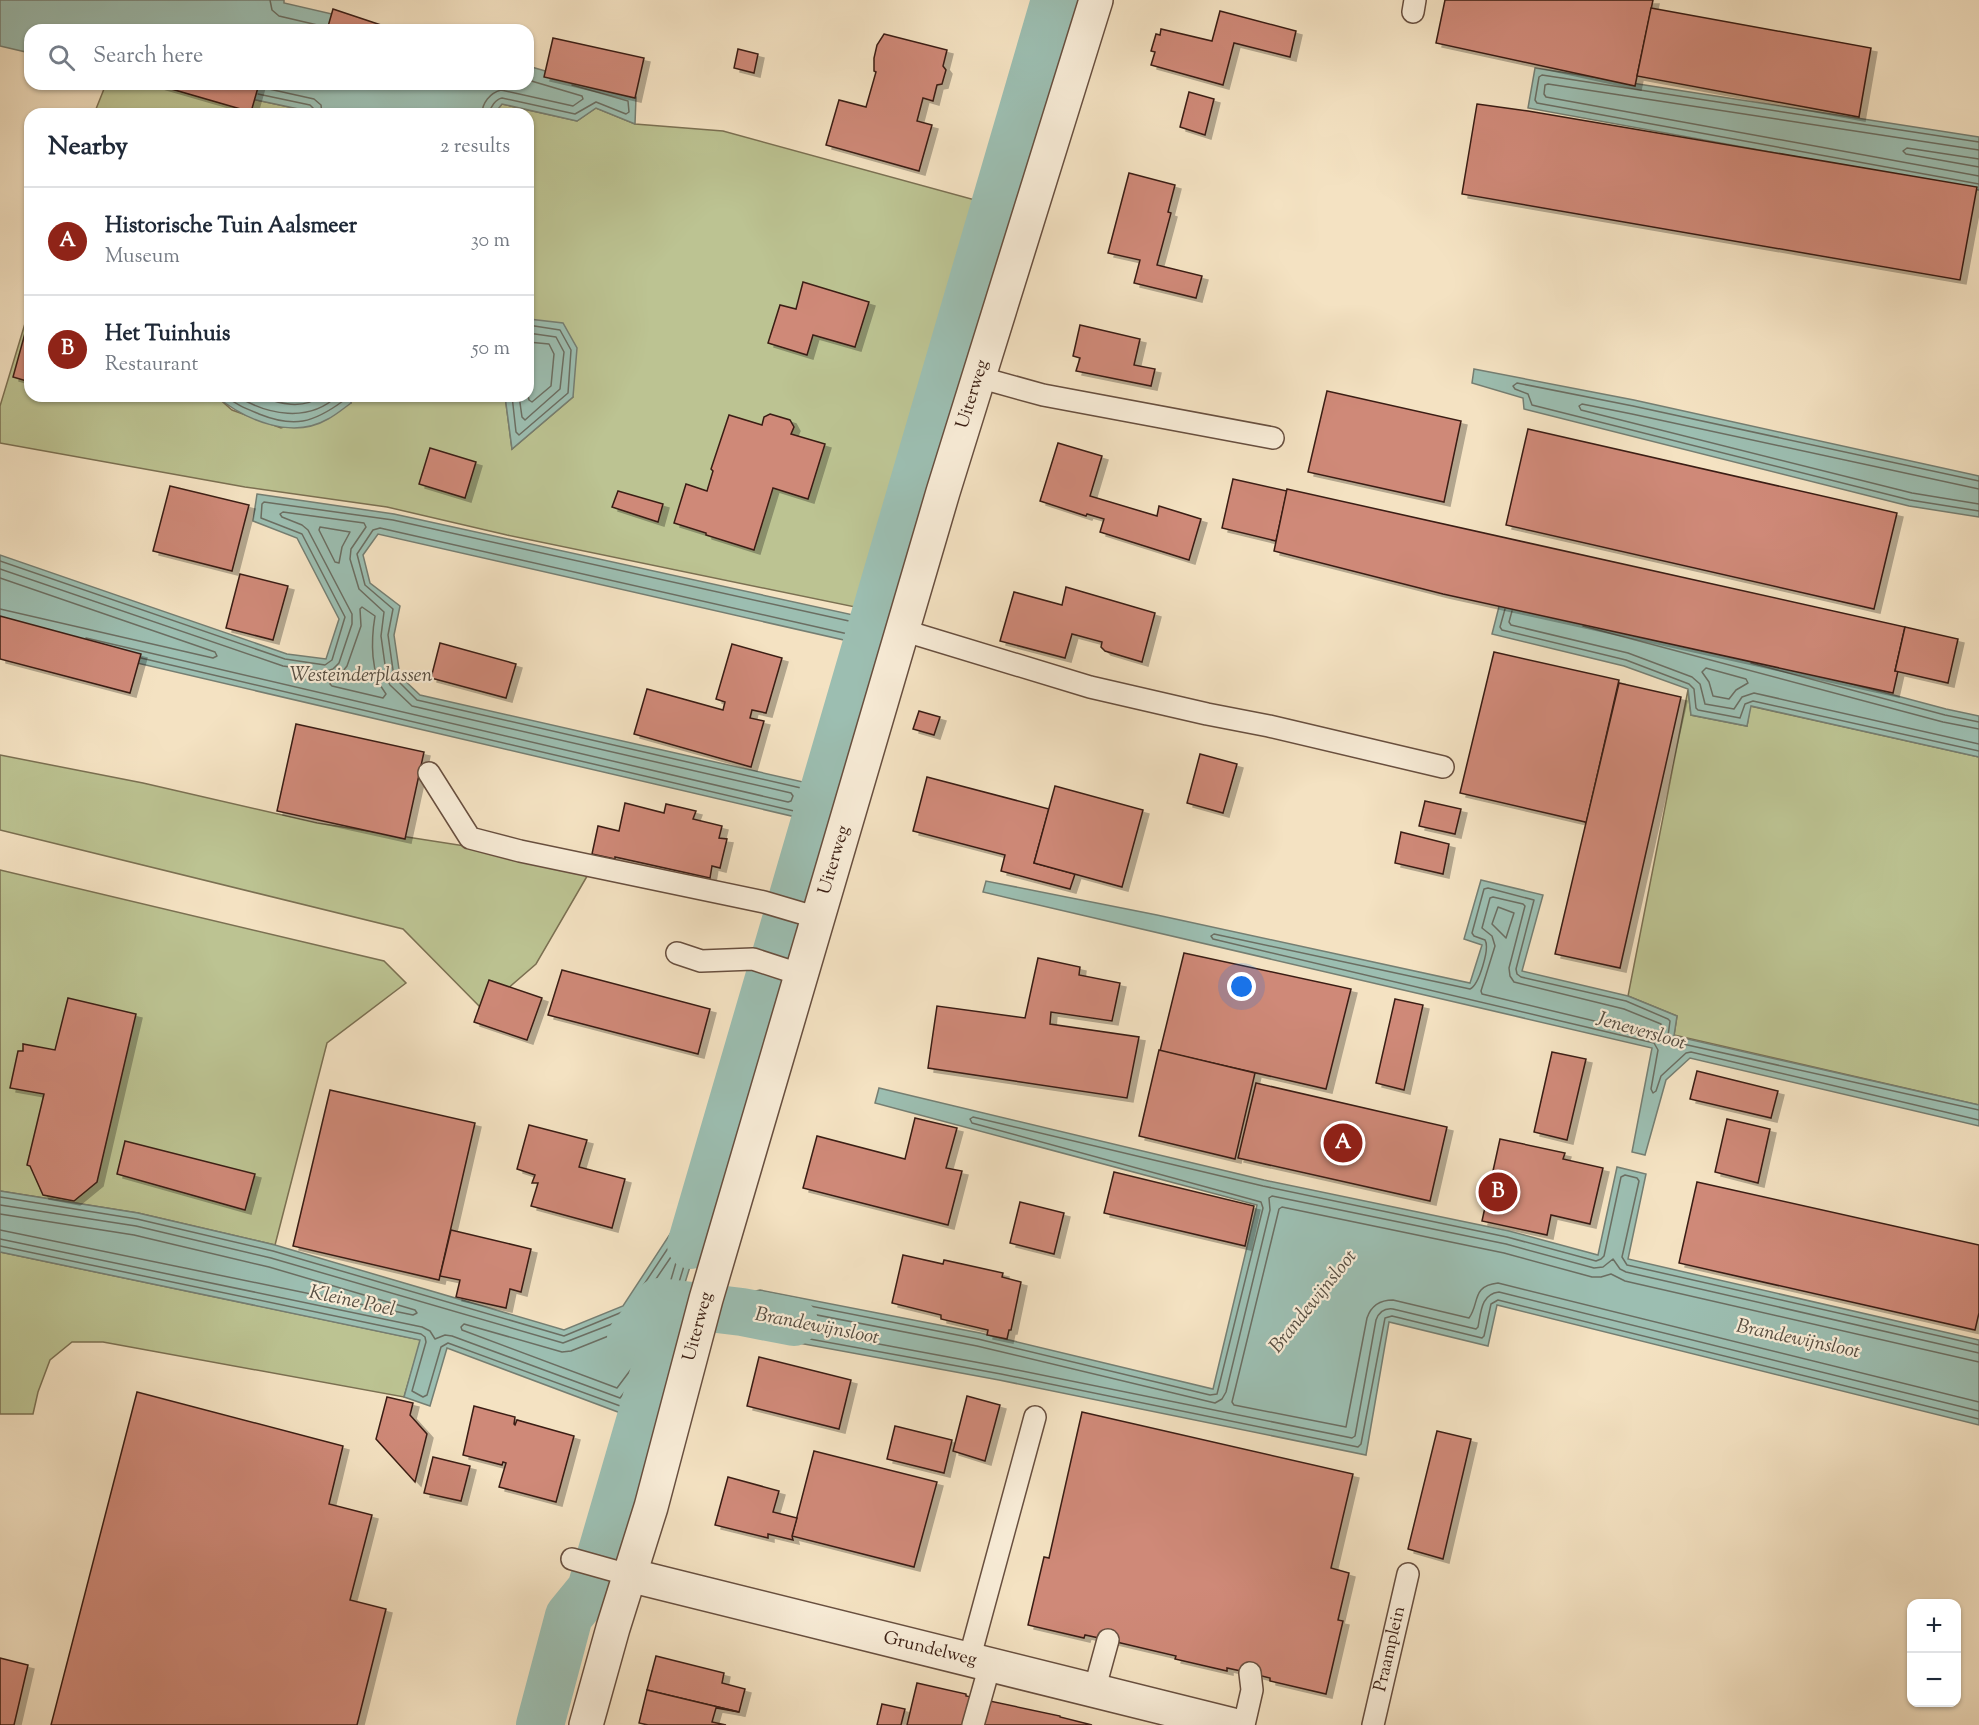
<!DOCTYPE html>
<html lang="en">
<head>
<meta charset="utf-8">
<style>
  :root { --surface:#fff; --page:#f6f6f7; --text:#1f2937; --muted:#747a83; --line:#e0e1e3; --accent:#8f2418 }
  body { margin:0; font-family:"Sorts Mill Goudy",serif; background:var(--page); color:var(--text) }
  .controls { position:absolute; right:18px; bottom:18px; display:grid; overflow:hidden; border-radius:12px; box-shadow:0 2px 4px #0004 }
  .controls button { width:54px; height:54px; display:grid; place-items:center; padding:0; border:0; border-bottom:2px solid var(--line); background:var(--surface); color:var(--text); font:30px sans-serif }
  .you { position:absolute; left:1242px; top:987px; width:21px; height:21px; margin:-15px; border:4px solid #fff; border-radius:50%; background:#1a73e8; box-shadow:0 0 0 9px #1a73e833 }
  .badge { display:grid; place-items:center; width:39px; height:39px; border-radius:50%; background:var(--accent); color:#fff; font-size:20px; font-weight:700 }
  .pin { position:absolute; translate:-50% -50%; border:3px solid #fff; box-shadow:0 2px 6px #0006 }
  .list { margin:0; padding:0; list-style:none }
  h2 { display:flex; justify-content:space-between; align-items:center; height:78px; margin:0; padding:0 24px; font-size:26px }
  h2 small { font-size:20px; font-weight:400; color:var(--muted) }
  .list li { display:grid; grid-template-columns:39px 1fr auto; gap:18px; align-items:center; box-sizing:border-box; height:108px; padding:0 24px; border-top:2px solid var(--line) }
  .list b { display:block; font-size:22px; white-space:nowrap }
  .list p { margin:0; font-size:20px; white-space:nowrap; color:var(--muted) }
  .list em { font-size:20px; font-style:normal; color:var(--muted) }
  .icon { flex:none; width:33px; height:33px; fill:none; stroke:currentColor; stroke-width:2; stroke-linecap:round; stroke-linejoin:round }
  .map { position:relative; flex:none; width:1979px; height:1725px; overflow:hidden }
  .search { position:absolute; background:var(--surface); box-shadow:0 2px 4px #0004; left:24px; top:24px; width:510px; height:66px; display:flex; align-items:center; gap:15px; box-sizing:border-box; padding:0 21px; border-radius:18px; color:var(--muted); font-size:22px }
  .panel { position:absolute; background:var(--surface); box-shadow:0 2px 4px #0004; left:24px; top:108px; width:510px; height:294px; border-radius:18px }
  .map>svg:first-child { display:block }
</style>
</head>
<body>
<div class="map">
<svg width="1979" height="1725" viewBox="0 0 1979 1725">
  <defs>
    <filter id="shadow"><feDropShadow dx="6" dy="4" stdDeviation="0" flood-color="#0004"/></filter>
  </defs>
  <rect width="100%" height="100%" fill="#f4e2c2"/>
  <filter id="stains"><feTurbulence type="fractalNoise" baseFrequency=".00333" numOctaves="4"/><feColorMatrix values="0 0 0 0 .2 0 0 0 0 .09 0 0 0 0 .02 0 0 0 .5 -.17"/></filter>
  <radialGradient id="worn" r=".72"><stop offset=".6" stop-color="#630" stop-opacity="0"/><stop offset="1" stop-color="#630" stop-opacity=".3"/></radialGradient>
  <!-- green -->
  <g fill="#bcc392" stroke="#7b7052" stroke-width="1.5">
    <polygon points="106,84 181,84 322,114 94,114"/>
    <polygon points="502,104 577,121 596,108 635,124 723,131 1008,209 884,613 507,535 387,507 245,487 0,443 0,406 30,307 30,396 216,396 232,410 281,428 351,403 350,396 505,396 512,449 573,397 529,320 528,114 494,114"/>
    <polygon points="1688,690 1691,715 1747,726 1750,706 1979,757 1979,1105 1674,1035 1677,1016 1628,996"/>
    <polygon points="0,755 143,783 317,823 593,866 536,964 483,1010 403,929 0,830"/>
    <polygon points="0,870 384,961 406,983 327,1043 275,1245 138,1213 0,1191"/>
    <polygon points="0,1252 421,1340 404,1397 103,1342 72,1342 50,1360 38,1392 33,1414 0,1414"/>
  </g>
  <!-- water -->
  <g fill="#9cbeb1" stroke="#757e72" stroke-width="1.5">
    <polygon points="0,0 284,0 284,3 401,30 30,30 30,53 0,46"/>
    <polygon points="528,66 636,97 635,124 596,108 577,121 502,104 494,114 322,114 181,84 528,84"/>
    <polygon points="1535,68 1979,137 1979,190 1528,108"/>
    <polygon points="528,295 529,319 563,323 577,348 573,397 512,449 505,396 528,396"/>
    <polygon points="1474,369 1634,400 1979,476 1979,517 1909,506 1524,409 1523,398 1472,383"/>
    <path d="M216,396h134l1,7c-7,5 -15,12 -23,16 -36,21 -83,1 -112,-23z"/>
    <polygon points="257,494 394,514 858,616 857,643 378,534 363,555 370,583 400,606 394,635 400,676 420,695 812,784 800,818 0,631 0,555 287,654 326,659 339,619 297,538 253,521"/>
    <polygon points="1503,591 1946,709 1979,716 1979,757 1751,706 1747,726 1691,715 1688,689 1624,666 1492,634"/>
    <polygon points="1481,880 1543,895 1522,971 1628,996 1677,1016 1674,1036 1979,1105 1979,1126 1690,1058 1666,1080 1645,1155 1632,1152 1652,1048 983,892 986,881 1157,915 1470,983 1482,945 1464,939"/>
    <polygon points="879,1088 1264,1180 1509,1231 1598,1255 1617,1167 1646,1174 1628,1259 1979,1340 1979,1425 1497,1305 1488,1346 1389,1322 1366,1455 999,1380 723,1329 735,1296 760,1290 980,1333 1213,1389 1257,1205 875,1103"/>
    <polygon points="689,1176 715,1186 658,1370 626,1415 447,1348 430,1406 404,1397 420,1340 0,1252 0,1191 138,1213 275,1245 564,1330 623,1306 676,1225"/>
  </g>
  <!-- pier -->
  <polygon fill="#f4e2c2" points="729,1301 735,1301 727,1330 720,1329"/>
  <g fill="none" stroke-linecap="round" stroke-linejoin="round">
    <!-- shore -->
    <g stroke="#6b6e62" stroke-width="1.5">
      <polyline points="270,0 272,10 279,16 326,27"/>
      <polyline points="260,87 314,99 321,105 322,114"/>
      <polyline points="258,94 310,105 314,109 315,114"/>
      <path d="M482,114c0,-11 8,-21 19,-24l72,16 10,-7 -1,-3 -54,-16"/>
      <path d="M489,114c1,-7 7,-15 13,-16l73,16 21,-12 30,12 3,-2 -1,-11 -56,-16"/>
      <polyline points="1979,142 1542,75 1539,77 1535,100 1537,103 1979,184"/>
      <polyline points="1979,150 1548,84 1545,85 1544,94 1546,97 1979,176"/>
      <polyline points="1979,159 1907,148 1903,151 1906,154 1979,167"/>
      <polyline points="528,342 549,344 554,354 551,386 532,402 529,400 528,395"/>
      <path d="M226,396c10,9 21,13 33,18 35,14 54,9 84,-13l1,-5"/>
      <path d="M237,396c30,19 72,27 100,0"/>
      <path d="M259,396c21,8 43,14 63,0"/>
      <polyline points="512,396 516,432 519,435 568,393 571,350 560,330 528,325"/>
      <polyline points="519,396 522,417 525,420 560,389 564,352 556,337 528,333"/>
      <polyline points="1979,481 1633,406 1517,383 1513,386 1515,389 1528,394 1532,405 1910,500 1979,511"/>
      <polyline points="1979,489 1632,414 1582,404 1579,406 1581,410 1912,493 1979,504"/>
      <polygon points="320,527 350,532 342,547 339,563 335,562 319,530"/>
      <polyline points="0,561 285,659 325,665 332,660 345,617 302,534 261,518 262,504 264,502 393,520 849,621 851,623 851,632 848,634 380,528 373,530 357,554 365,585 393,609 388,635 394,677 417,700 801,788 803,791 797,809 794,811 141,658"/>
      <polyline points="0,569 283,666 324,672 333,669 339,663 352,624 352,614 308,530 302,525 282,517 280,514 283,512 364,523 366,527 351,549 350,559 359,589 384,612 381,636 387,679 390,685 412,706 791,793 793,796 791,801 788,802 86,638"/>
      <polyline points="0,578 215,652 217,656 213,658 0,609"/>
      <path d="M362,607l13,9c-4,24 -5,58 11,78l-3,4 -51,-12 -2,-2 1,-3 9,-6 7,-9 14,-40 -1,-17z"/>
      <polyline points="1505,609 1500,627 1502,630 1626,660 1689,684 1694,689 1696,708 1698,710 1740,718 1745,704 1753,701 1979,751"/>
      <polyline points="1512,611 1509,622 1511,625 1628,653 1692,677 1700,684 1705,704 1734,709 1742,697 1754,693 1979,744"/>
      <polyline points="1583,626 1943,722 1979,729"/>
      <polyline points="1751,663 1945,715 1979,722"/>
      <polygon points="1706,668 1746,679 1748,683 1736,690 1729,699 1713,696 1709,682 1702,672"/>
      <polygon points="1493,897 1523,904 1525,906 1509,968 1510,976 1514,982 1624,1009 1661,1024 1660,1035 1657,1036 1482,994 1481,991 1495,946 1492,936 1482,928 1490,898"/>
      <polygon points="1498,907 1514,913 1506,938 1492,924"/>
      <path d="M1979,1110l-305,-68 -6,-6 2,-15 -2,-2 -42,-18 -105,-24 -4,-3 -1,-5 18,-69 -46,-12 -4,1 -12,44 2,3 11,4c5,8 -6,45 -15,49l-256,-55 -3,2 2,3 441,104 4,7 -7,39 2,4 3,-2 5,-15 25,-23 5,-1 288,68"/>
      <polyline points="0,1197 137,1219 273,1251 564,1336 627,1310 682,1227 693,1186 696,1185 705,1188 707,1191 653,1367 623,1407 448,1343 441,1347 427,1395 423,1397 412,1391 426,1342 425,1337 421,1334 0,1246"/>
      <polyline points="0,1205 136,1226 271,1258 563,1343 630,1317 673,1254 676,1253 678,1256 646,1364 620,1398 452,1336 445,1335 435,1339 430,1331 422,1327 0,1239"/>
      <polyline points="0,1214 134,1235 269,1267 415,1310 417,1313 413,1315 0,1230"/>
      <polygon points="647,1311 650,1311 651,1314 638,1360 617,1388 462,1330 461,1327 464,1324 562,1352 571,1351 631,1327 639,1321"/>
      <polyline points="1979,1345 1627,1265 1622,1257 1639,1181 1637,1178 1625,1175 1621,1177 1604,1256 1601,1259 1596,1261 1507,1237 1263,1186 973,1117 970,1119 972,1123 1261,1202 1263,1208 1217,1394 1210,1395 978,1339 760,1296 739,1301 732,1322 734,1325 1001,1374 1358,1447 1361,1444 1385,1318 1392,1316 1482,1338 1484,1336 1491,1304 1498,1300 1979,1419"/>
      <path d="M1979,1353l-353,-81 -6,-3 -7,-10 -10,8 -9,1 -88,-24 -234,-48 -3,2 1,12 -44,182 -4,7 -7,4 -238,-57 -217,-42 -15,3 -4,9 3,3 258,48 350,71 3,-2 21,-116c3,-8 9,-12 17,-11l83,20 2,-2c3,-15 3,-33 21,-35l480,119"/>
      <path d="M1979,1362l-354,-81 -14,-7 -10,3h-9l-88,-24 -222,-46 -3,2 -47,193 2,3 112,22 21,-109c4,-12 13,-18 26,-18l76,18c11,-15 2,-32 29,-35l481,119"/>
    </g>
    <!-- canal -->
    <g stroke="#9cbeb1" stroke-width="48">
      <polyline points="691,1245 1055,0"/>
      <polyline points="631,1338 659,1302 742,1312 794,1322"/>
      <polyline points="540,1725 569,1616 591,1589 671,1315"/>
    </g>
  </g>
  <!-- building -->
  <g fill="#cf8978" stroke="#3a1e13" stroke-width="1.5" filter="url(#shadow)">
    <polygon points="1445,0 1653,0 1635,86 1436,43"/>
    <polygon points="1651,8 1871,48 1859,117 1637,76"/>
    <polygon points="333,9 396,30 327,30"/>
    <polygon points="1220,11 1296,31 1290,57 1234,43 1223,85 1151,65 1155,52 1151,51 1156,34 1160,35 1161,29 1212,41"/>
    <polygon points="884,34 947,50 943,66 946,70 942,84 937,85 933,101 923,98 917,121 932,125 919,171 826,145 839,100 866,107 876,72 874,71 874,58 877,45"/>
    <polygon points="553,38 644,58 635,98 544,77"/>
    <polygon points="738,49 758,54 754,73 734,68"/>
    <polygon points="154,84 259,84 251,112"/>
    <polygon points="1189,92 1214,99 1205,135 1180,127"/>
    <polygon points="1477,104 1528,111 1977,187 1960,280 1462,194"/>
    <polygon points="1129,173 1175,185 1168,212 1171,213 1157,265 1202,276 1196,298 1134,283 1140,260 1108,253"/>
    <polygon points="803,282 869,302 855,347 813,335 807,355 768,343 780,305 796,309"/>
    <polygon points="30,315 30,382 13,377"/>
    <polygon points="1080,325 1140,339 1134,365 1155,369 1151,386 1076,371 1080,358 1073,356"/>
    <polygon points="1327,391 1461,421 1444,502 1308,472"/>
    <polygon points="770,414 790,420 794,427 791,434 825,444 808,499 773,488 754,550 706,535 706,533 674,523 686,484 707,491 713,471 711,469 729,415 762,425 764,417"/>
    <polygon points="1528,429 1897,513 1874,609 1506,525"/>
    <polygon points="1058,443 1102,456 1090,496 1157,516 1159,506 1201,519 1189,560 1100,532 1104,519 1087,514 1086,516 1040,501"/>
    <polygon points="430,448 476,462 465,498 419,484"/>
    <polygon points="1233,479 1287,491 1276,541 1222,528"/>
    <polygon points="170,486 249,505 232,571 153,551"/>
    <polygon points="1287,489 1905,627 1895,671 1898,671 1893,693 1443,594 1274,551"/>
    <polygon points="618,491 663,504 658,522 612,507"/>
    <polygon points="240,574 288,586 273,640 226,628"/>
    <polygon points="1066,587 1155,613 1142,662 1105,651 1101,647 1102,642 1072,634 1065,658 1000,641 1014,592 1062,605"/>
    <polygon points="0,616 141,654 130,693 0,659"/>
    <polygon points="1905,627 1958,639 1948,683 1895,671"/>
    <polygon points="440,643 516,664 506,698 431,678"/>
    <polygon points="732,644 782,658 766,713 752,710 750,718 764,721 751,767 634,734 647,689 723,710 725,702 716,699"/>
    <polygon points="1494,652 1619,680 1586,824 1585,822 1460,793"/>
    <polygon points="1619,683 1681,697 1620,968 1555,954"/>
    <polygon points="919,711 940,717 934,735 913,729"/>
    <polygon points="296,724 424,752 405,839 277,811"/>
    <polygon points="1200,754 1237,764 1223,813 1187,803"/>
    <polygon points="927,777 1049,809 1034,863 1075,874 1070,889 1001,871 1005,855 913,831"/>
    <polygon points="1055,786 1143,810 1122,887 1034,863"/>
    <polygon points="1425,801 1461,809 1455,834 1419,826"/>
    <polygon points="625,803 664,813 666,804 696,811 693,819 722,826 719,838 727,839 720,868 712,866 710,878 615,857 615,859 592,854 598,826 619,831"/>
    <polygon points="1401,832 1449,844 1443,874 1395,863"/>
    <polygon points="1184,953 1351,989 1326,1089 1160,1051"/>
    <polygon points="1038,958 1080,967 1079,975 1120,983 1112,1021 1051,1012 1050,1024 1139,1037 1127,1098 928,1068 937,1006 1025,1018"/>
    <polygon points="562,970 710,1009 698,1054 548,1015"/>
    <polygon points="489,980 542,998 527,1040 474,1022"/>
    <polygon points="68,998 136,1014 97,1182 74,1201 43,1195 30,1166 27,1165 44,1094 10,1088 18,1051 23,1051 23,1044 55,1050"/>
    <polygon points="1395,999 1423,1005 1404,1090 1376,1083"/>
    <polygon points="1159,1050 1255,1073 1235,1159 1139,1136"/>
    <polygon points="1552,1052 1586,1059 1567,1140 1534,1132"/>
    <polygon points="1697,1071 1778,1091 1771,1118 1690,1099"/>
    <polygon points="1256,1083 1447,1127 1430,1201 1238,1158"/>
    <polygon points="330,1090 475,1123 439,1280 293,1246"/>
    <polygon points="915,1118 957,1128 946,1168 962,1171 948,1225 803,1188 817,1136 905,1159"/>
    <polygon points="1727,1119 1770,1129 1758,1183 1715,1172"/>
    <polygon points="529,1125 587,1140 579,1167 625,1179 612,1228 531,1206 538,1183 532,1183 535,1175 517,1169"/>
    <polygon points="1500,1139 1565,1153 1563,1159 1603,1168 1590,1224 1551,1215 1547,1235 1482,1221"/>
    <polygon points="125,1141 255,1174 245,1210 117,1174"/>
    <polygon points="1114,1172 1254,1206 1245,1246 1104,1213"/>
    <polygon points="1697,1182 1979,1245 1979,1313 1975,1330 1679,1263"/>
    <polygon points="1020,1202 1064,1213 1054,1254 1010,1243"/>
    <polygon points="451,1230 531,1249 521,1292 510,1289 506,1308 456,1297 460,1280 440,1276"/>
    <polygon points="903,1255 943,1264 944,1260 1003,1273 1002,1277 1021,1282 1011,1330 1009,1330 1007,1339 987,1335 988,1330 941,1319 941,1315 892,1303"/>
    <polygon points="759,1357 851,1380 839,1429 747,1406"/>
    <polygon points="137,1392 343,1446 329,1504 372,1515 350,1600 386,1609 357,1725 51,1725"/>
    <polygon points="967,1396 1000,1405 985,1461 953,1451"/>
    <polygon points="387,1397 413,1403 410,1415 427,1434 415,1482 376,1439"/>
    <polygon points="474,1406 515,1417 514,1424 515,1425 517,1420 574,1436 556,1502 499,1487 506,1463 503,1462 502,1465 463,1455"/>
    <polygon points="1082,1412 1353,1474 1331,1568 1349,1573 1338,1620 1343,1621 1326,1694 1270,1681 1270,1678 1250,1673 1227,1668 1227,1671 1175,1659 1176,1656 1108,1640 1085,1635 1084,1638 1028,1625 1044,1557 1049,1558"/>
    <polygon points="895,1426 952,1440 944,1473 887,1459"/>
    <polygon points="1437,1431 1471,1439 1443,1559 1408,1549"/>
    <polygon points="814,1451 937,1482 914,1567 792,1536"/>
    <polygon points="433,1457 470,1466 461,1501 424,1493"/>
    <polygon points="728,1477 779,1491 773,1512 797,1518 792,1536 793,1540 768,1534 768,1538 715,1525"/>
    <polygon points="656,1656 724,1673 722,1683 745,1689 739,1712 647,1690"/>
    <polygon points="0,1658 28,1665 14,1725 0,1725"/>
    <polygon points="917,1683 966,1694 966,1696 1060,1716 1060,1717 1092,1725 907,1725"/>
    <polygon points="647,1690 739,1712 716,1708 712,1722 726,1725 648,1725 639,1723"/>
    <polygon points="882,1704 905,1709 901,1725 877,1725"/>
  </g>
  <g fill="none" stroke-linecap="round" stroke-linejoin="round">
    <defs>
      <g id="service">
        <polyline points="1413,12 1415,0"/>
        <polyline points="978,377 1043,395 1273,438"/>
        <polyline points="902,630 1090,687 1207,714 1269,726 1443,767"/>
        <polyline points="429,773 470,838 520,851 764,902 818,918"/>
        <polyline points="677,953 701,961 753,959 802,975"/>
        <polyline points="572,1559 629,1575"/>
        <polyline points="969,1660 1035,1417"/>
        <polyline points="1094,1691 1108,1640"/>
        <polyline points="973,1725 990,1665"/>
        <polyline points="1244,1725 1252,1690 1250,1673"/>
        <path id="s1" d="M1373,1725l35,-151"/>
      </g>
      <g id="minor">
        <path id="s2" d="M629,1575l604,150"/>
        <path id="s3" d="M586,1725l27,-97 38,-121 55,-208 237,-807 153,-492"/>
      </g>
    </defs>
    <!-- service casing -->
    <use href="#service" stroke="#684f3f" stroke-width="24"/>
    <!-- minor casing -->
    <use href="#minor" stroke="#684f3f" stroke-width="36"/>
    <!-- service -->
    <use href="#service" stroke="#f8ecd7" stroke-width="21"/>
    <!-- minor -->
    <use href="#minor" stroke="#f8ecd7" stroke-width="33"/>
  </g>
  <g text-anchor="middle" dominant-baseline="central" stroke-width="4.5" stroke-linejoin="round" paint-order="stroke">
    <!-- street labels -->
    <g font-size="18" fill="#3a1e13" stroke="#f8ecd7">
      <text stroke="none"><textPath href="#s3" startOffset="1386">Uiterweg</textPath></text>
      <text stroke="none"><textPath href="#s3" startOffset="900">Uiterweg</textPath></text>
      <text stroke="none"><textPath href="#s3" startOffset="414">Uiterweg</textPath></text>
      <text stroke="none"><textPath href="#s2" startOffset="310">Grundelweg</textPath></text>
      <text stroke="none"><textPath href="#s1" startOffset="78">Praamplein</textPath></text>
    </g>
    <!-- water labels -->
    <g font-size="20" font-style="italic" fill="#574e42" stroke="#f8ecd7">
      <text x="361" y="676">Westeinderplassen</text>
      <text transform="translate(1641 1032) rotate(16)">Jeneversloot</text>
      <text transform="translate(352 1302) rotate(12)">Kleine Poel</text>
      <text transform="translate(1314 1302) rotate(-51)">Brandewijnsloot</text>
      <text transform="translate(817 1327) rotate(11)">Brandewijnsloot</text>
      <text transform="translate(1798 1340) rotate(12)">Brandewijnsloot</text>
    </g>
  </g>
  <rect width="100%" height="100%" filter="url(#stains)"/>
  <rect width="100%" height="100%" fill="url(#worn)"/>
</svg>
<div class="controls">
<button>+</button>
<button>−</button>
</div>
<div class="you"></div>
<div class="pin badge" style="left:1343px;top:1143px">A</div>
<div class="pin badge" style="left:1498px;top:1192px">B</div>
<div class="search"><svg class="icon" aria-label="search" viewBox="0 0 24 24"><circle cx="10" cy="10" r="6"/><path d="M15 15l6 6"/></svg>Search here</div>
<section class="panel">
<h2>Nearby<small>2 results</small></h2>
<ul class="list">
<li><span class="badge">A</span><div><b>Historische Tuin Aalsmeer</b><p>Museum</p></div><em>30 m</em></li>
<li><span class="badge">B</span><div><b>Het Tuinhuis</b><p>Restaurant</p></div><em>50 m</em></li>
</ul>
</section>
</div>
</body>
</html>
